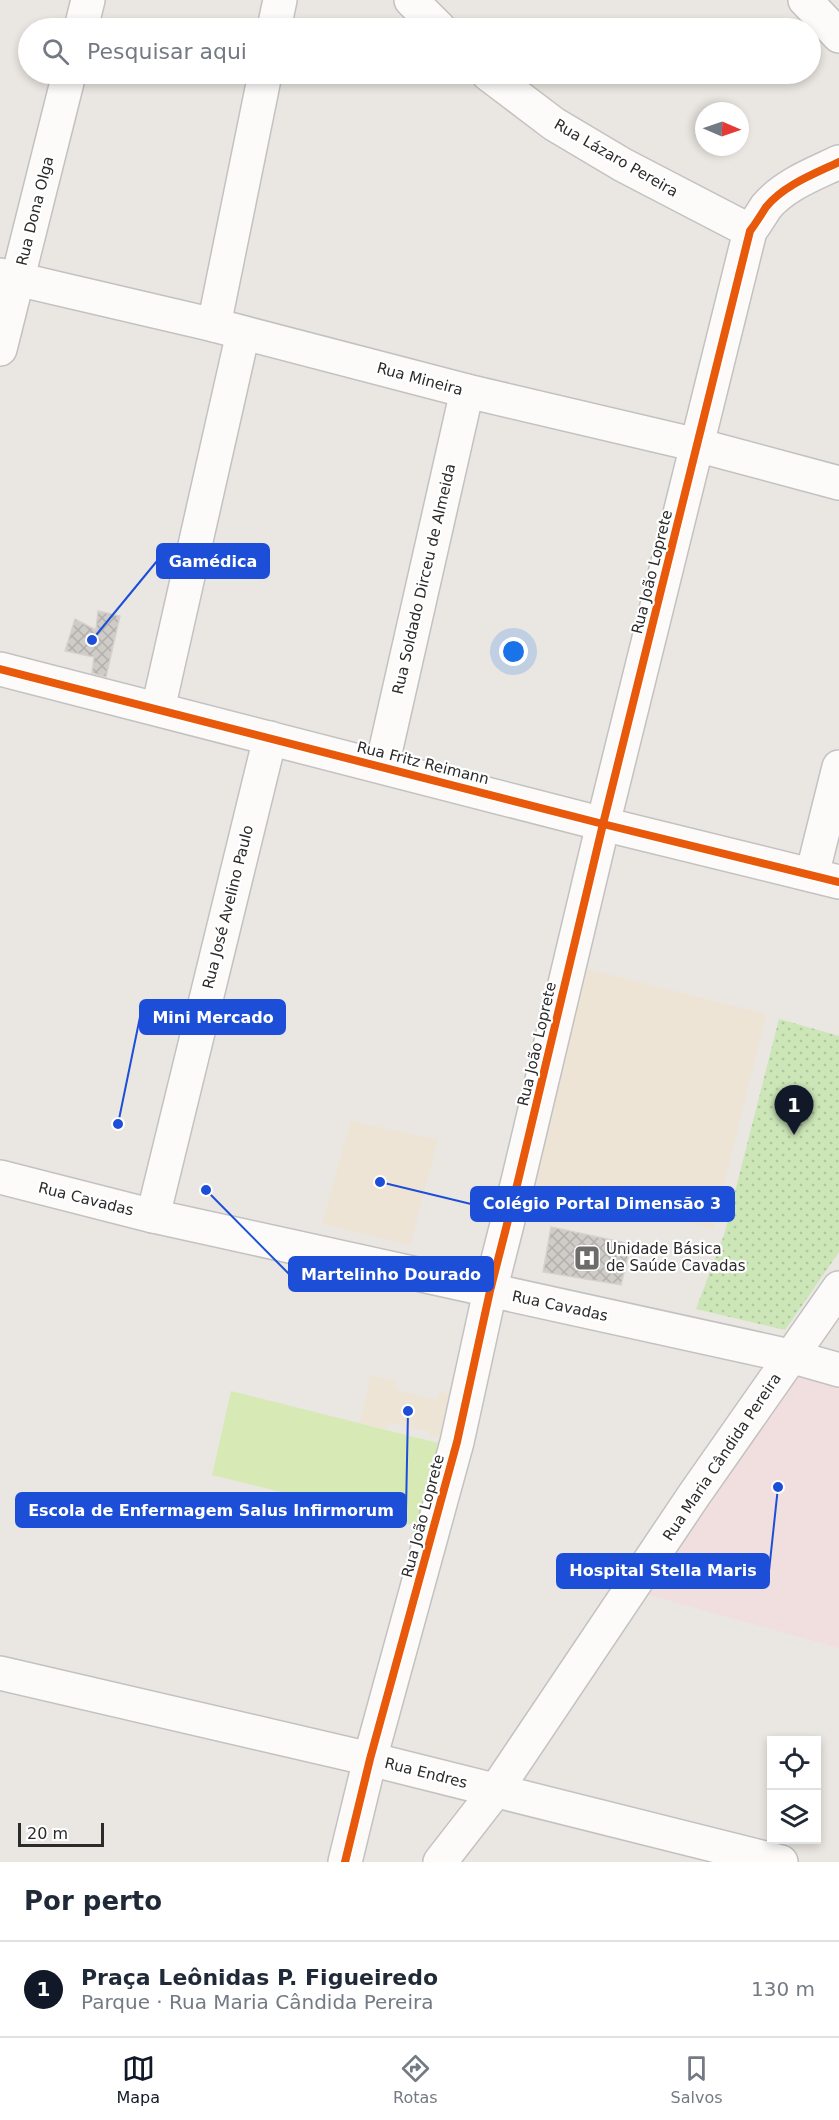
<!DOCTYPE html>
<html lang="pt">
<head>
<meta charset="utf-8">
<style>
  :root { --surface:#fff; --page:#f6f6f7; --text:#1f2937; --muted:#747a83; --line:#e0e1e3; --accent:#111827 }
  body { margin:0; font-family:"DejaVu Sans",sans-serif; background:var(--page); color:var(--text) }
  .controls { position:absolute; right:18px; bottom:18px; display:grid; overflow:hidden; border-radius:0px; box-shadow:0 3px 9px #0003 }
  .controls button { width:54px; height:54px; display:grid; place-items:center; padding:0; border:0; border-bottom:2px solid var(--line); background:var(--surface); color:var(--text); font:30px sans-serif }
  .compass { position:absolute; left:695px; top:102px; width:54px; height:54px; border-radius:50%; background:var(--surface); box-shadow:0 3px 9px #0003; rotate:92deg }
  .scale { position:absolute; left:18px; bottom:15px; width:86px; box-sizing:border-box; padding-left:6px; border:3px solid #2b2b2b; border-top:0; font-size:16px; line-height:21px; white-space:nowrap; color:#2b2b2b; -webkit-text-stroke:4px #fff; paint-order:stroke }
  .you { position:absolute; left:514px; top:652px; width:21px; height:21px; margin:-15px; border:4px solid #fff; border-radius:50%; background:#1a73e8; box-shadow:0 0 0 9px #1a73e833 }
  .badge { display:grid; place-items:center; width:39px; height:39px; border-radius:50%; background:var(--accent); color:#fff; font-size:20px; font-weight:700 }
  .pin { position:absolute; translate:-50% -50px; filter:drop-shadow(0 2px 3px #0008) }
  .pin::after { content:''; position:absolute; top:32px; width:21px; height:18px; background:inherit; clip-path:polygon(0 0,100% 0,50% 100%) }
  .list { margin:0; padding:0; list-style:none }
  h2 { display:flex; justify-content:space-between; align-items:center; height:78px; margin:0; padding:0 24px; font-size:26px }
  h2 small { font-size:20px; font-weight:400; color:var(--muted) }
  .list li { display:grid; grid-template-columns:39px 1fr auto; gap:18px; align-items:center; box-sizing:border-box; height:96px; padding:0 24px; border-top:2px solid var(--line) }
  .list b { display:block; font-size:22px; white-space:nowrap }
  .list p { margin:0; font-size:20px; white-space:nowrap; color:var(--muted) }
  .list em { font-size:20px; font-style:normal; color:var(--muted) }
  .icon { flex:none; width:33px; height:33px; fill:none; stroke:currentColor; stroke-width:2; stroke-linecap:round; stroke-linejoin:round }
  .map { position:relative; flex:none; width:839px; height:1862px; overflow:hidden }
  .search { position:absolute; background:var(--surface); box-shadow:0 3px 9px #0003; left:18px; right:18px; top:18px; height:66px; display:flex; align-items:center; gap:15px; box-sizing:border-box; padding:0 21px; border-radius:33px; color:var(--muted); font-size:22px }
  .sheet { height:174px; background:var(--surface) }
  nav { display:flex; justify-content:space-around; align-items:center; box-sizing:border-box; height:84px; border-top:2px solid var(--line); background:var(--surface); font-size:16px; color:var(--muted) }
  nav a { display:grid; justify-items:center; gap:3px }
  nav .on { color:var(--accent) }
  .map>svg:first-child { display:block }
</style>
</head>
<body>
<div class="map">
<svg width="839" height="1862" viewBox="0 0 839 1862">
  <defs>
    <pattern id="park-dots" width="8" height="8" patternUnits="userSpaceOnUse" patternTransform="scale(1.5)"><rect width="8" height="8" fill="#cce6b8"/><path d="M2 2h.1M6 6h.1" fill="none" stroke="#afc59e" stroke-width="1.8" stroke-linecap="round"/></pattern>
    <pattern id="building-cross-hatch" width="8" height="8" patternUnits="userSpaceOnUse" patternTransform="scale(1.5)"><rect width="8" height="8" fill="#cfccc8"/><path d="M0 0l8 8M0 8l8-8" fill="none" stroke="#b2afac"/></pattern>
  </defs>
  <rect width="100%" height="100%" fill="#eae6e1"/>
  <!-- education -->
  <g fill="#ede4d5">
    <polygon points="580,967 766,1014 713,1229 529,1183"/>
    <polygon points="351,1121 438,1140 410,1245 322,1224"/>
    <polygon points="371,1375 396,1381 395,1390 438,1400 440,1392 457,1396 448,1440 430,1436 429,1431 388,1422 386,1429 360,1423"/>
  </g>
  <!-- medical -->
  <polygon fill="#f0dfde" points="792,1365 839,1379 839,1648 649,1595"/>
  <!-- park -->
  <polygon fill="url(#park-dots)" points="779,1019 839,1036 839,1252 785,1330 696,1309 724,1235"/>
  <!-- pitch -->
  <polygon fill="#d7eab6" points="231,1391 442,1444 423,1527 212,1475"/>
  <!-- building -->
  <g fill="url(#building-cross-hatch)" stroke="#d5d1cd" stroke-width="1.5">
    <polygon points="98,611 120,616 106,677 92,673 94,657 65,651 75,619 96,630"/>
    <polygon points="551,1227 631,1244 621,1285 543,1272"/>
  </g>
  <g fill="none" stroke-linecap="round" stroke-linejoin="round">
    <defs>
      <g id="minor">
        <polyline points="411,0 439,28"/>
        <polyline points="805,0 839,36"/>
        <polyline points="81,28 88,0"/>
        <polyline points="274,28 280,0"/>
        <polyline points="488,74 554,124 623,165 750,231"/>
        <polyline points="0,275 214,325 467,391 697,445 839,483"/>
        <polyline points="214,325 265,74"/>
        <polyline points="0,349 69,74"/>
        <polyline points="0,669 603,824 839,882"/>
        <polyline points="158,709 243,333"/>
        <polyline points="382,766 467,391"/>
        <polyline points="812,875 839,767"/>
        <polyline points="0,1177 153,1216 790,1356 839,1370"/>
        <polyline points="153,1216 270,738"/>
        <polyline points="0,1673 370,1759 781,1862"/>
        <path d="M345,1862l25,-103 87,-317 33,-151 28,-110 85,-357 147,-593c6,-8 11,-16 16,-24 18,-22 48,-33 73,-45"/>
        <polyline points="440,1862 496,1790 694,1495 839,1288"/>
      </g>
    </defs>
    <!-- minor casing -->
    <use href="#minor" stroke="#c3c2c2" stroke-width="36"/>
    <!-- minor -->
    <use href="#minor" stroke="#fcfbfa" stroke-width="33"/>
    <defs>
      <g id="cycleway">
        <polyline points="0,669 603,824 839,882"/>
        <path d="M345,1862l25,-103 87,-317 33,-151 28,-110 85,-357 147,-593c6,-8 11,-16 16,-24 18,-22 48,-33 73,-45"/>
      </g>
    </defs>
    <!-- cycleway casing -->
    <use href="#cycleway" stroke="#fff" stroke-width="11"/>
    <!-- cycleway -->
    <use href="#cycleway" stroke="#e8590c" stroke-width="8"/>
  </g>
  <!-- icons -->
  <defs>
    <symbol id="hospital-square" viewBox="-11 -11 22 22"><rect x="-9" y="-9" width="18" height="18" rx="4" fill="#6e6c6b" stroke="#fff"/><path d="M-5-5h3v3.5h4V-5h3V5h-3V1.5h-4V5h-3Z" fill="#fff"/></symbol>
  </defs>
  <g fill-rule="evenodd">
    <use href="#hospital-square" x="572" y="1243" width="30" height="30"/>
  </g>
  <g text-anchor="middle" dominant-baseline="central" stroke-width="4.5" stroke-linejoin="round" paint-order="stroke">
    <!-- street labels -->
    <g font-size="15" fill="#2b2b2b" stroke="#fff">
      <text transform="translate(616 158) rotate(30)">Rua Lázaro Pereira</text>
      <text transform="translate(35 211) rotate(-76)">Rua Dona Olga</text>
      <text transform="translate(420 379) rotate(15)">Rua Mineira</text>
      <text transform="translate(652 572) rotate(-76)">Rua João Loprete</text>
      <text transform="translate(424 579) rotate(-77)">Rua Soldado Dirceu de Almeida</text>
      <text transform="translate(423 763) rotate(14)">Rua Fritz Reimann</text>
      <text transform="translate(228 907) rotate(-76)">Rua José Avelino Paulo</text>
      <text transform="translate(537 1044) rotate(-77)">Rua João Loprete</text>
      <text transform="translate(86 1199) rotate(14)">Rua Cavadas</text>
      <text transform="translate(560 1306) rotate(12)">Rua Cavadas</text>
      <text transform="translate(722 1457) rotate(-56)">Rua Maria Cândida Pereira</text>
      <text transform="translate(423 1516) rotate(-75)">Rua João Loprete</text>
      <text transform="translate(426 1773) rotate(14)">Rua Endres</text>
    </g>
    <!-- poi labels -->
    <g font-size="15" fill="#2b2b2b" stroke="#fff" text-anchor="start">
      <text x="606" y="1249">Unidade Básica<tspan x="606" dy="17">de Saúde Cavadas</tspan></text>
    </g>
  </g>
  <!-- callouts -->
  <path fill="none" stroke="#1d4ed8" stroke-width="2" d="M92 640L157 561M118 1124L140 1017M380 1182L471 1204M206 1190L289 1274M408 1411L406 1510M778 1487L769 1571"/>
  <g fill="#1d4ed8" stroke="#fff" stroke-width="2">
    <circle cx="92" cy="640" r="6"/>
    <circle cx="118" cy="1124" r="6"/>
    <circle cx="380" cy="1182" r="6"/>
    <circle cx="206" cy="1190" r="6"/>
    <circle cx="408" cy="1411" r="6"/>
    <circle cx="778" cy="1487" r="6"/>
  </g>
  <g fill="#1d4ed8" stroke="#1d4ed8" stroke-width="2">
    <rect x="157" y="544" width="112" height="34" rx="6"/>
    <rect x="140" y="1000" width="145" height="34" rx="6"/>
    <rect x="471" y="1187" width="263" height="34" rx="6"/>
    <rect x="289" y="1257" width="204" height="34" rx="6"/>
    <rect x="16" y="1493" width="390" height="34" rx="6"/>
    <rect x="557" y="1554" width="212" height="34" rx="6"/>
  </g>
  <g font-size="16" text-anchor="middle" font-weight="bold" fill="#fff">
    <text x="213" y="567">Gamédica</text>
    <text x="213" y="1023">Mini Mercado</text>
    <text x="602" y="1209">Colégio Portal Dimensão 3</text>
    <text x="391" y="1280">Martelinho Dourado</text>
    <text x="211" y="1516">Escola de Enfermagem Salus Infirmorum</text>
    <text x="663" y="1576">Hospital Stella Maris</text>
  </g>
</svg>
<div class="controls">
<button><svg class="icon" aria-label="locate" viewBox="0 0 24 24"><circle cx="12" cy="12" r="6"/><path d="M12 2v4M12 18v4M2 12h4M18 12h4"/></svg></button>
<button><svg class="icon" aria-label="layers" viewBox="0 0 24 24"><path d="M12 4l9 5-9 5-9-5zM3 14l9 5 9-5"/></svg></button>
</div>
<svg class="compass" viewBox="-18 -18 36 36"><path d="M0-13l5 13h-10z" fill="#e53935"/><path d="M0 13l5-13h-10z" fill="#747a83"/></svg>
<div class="scale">20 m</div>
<div class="you"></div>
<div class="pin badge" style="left:794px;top:1135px">1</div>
<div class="search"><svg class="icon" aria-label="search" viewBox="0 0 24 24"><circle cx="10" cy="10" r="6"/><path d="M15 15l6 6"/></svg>Pesquisar aqui</div>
</div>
<section class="sheet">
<h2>Por perto<small></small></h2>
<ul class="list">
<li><span class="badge">1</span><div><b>Praça Leônidas P. Figueiredo</b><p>Parque · Rua Maria Cândida Pereira</p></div><em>130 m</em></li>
</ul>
</section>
<nav>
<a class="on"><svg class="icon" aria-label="map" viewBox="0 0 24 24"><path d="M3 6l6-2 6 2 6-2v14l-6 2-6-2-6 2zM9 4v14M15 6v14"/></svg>Mapa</a>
<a><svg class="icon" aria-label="directions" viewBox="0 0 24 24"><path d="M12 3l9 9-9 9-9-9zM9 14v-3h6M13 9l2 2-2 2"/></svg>Rotas</a>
<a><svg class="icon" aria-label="saved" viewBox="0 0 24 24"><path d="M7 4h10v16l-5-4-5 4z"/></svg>Salvos</a>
</nav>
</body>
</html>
